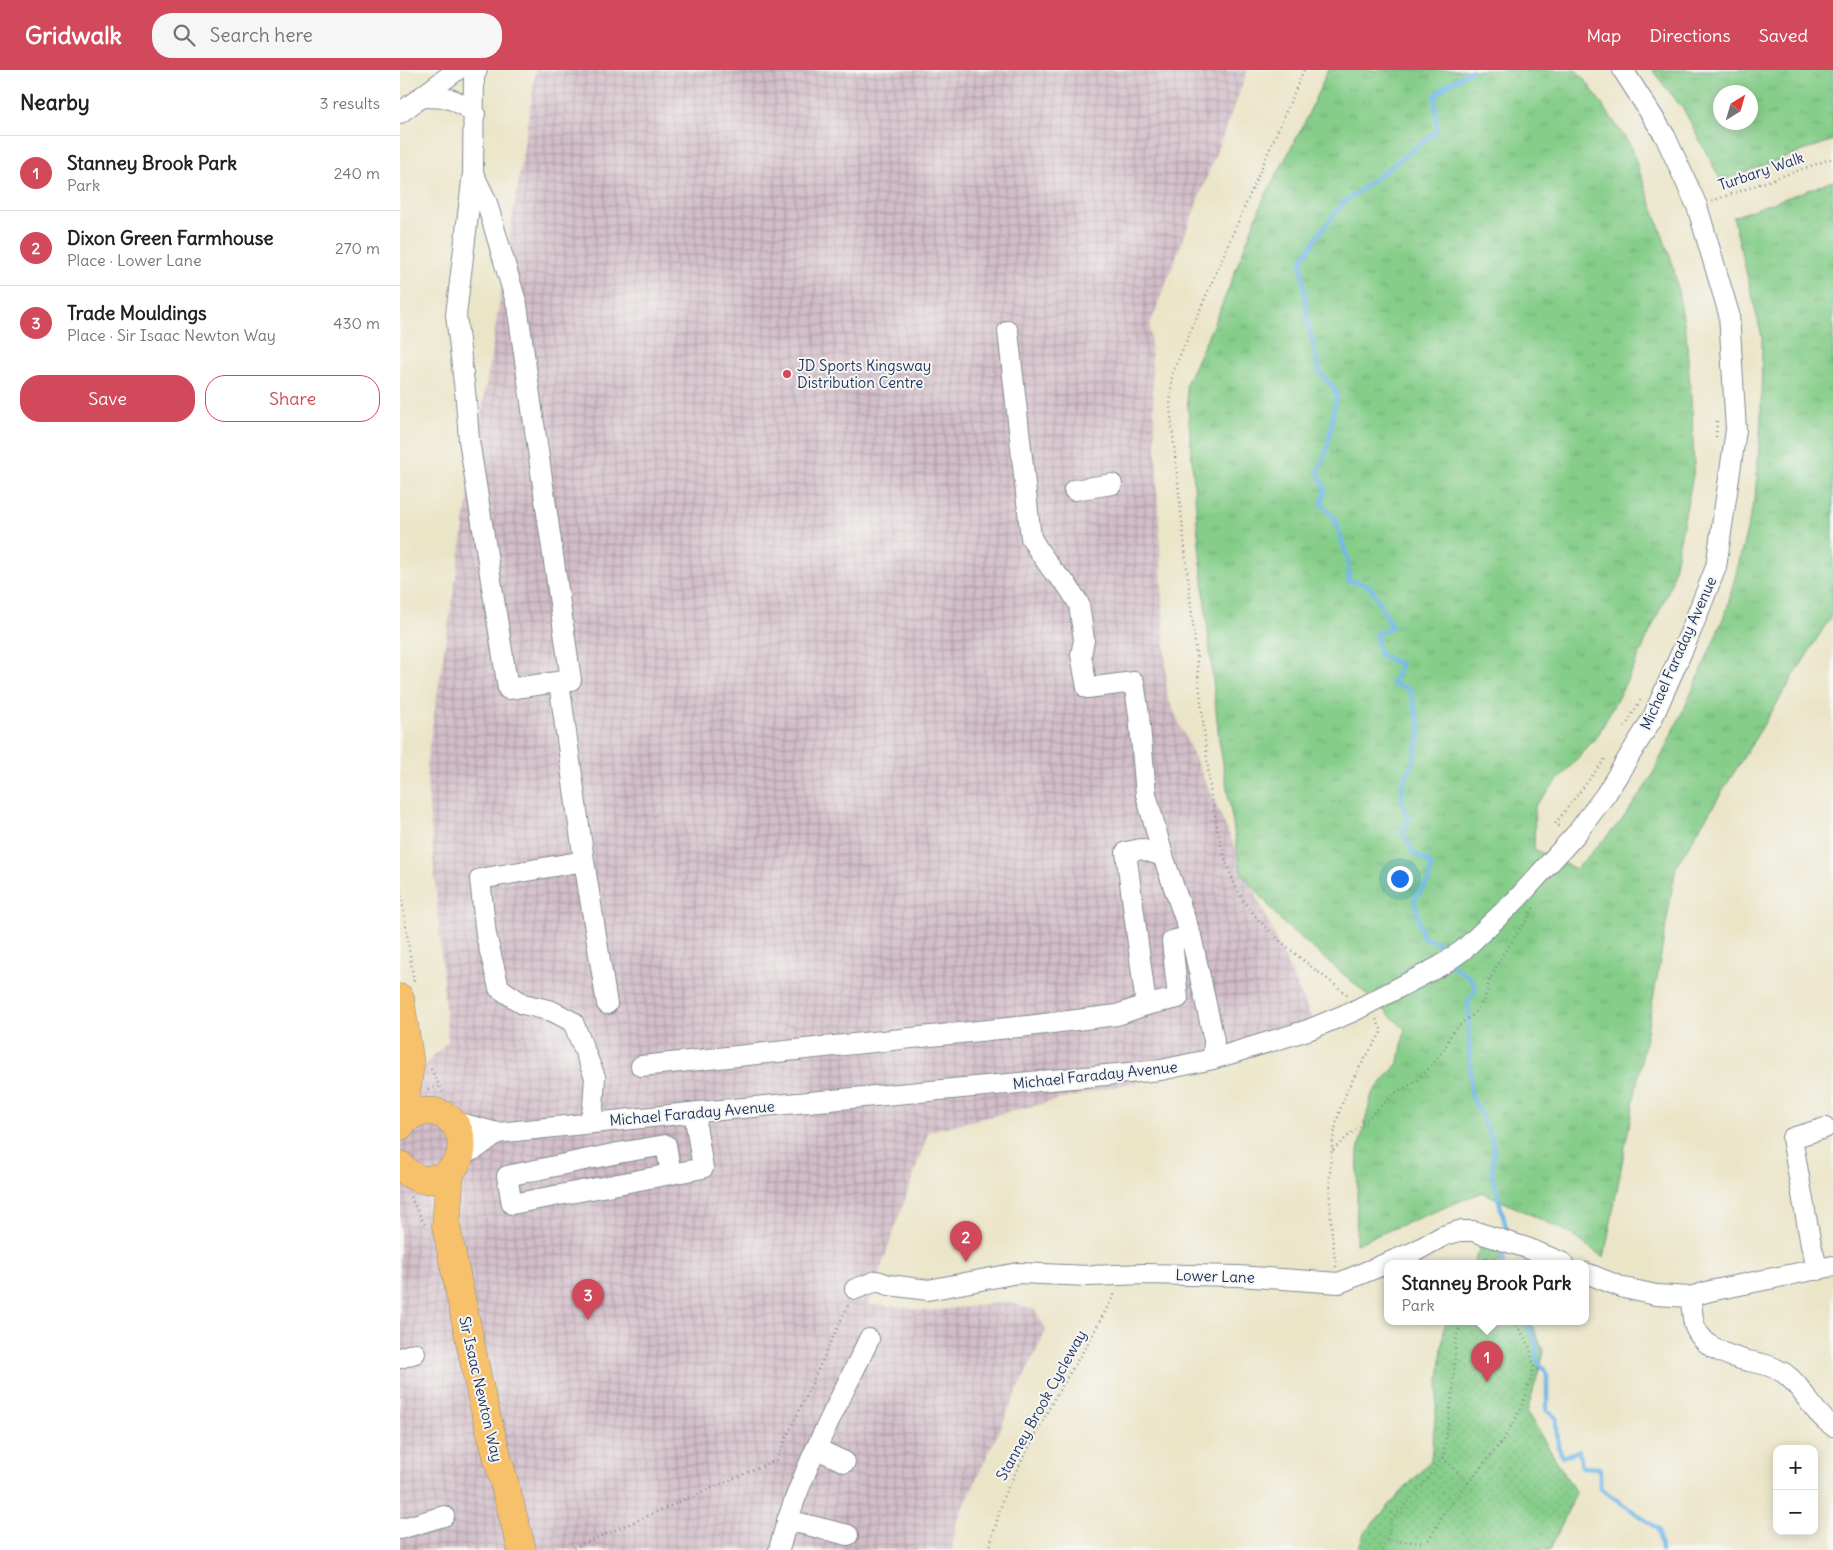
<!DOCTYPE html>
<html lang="en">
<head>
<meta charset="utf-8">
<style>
  :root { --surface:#fff; --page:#f6f6f6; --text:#202124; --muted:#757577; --line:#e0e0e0; --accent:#d1495b }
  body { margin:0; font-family:Delius,sans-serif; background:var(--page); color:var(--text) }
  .controls { position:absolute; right:15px; bottom:15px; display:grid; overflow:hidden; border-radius:10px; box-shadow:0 2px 12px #0003 }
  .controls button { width:45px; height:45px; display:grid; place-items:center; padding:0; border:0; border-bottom:1px solid var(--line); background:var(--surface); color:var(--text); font:25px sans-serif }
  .compass { position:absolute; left:1313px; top:15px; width:45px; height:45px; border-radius:50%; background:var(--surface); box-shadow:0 2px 12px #0003; rotate:37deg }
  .you { position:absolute; left:999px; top:808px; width:18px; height:18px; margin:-12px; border:4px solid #fff; border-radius:50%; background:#1a73e8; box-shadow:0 0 0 8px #1a73e833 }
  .badge { display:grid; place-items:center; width:32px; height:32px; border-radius:50%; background:var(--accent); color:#fff; font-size:16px; font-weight:700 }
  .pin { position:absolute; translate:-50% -41px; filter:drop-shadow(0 1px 2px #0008) }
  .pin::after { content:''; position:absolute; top:26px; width:18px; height:15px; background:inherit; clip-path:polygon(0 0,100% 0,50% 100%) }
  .popup { position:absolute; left:984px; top:1190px; width:205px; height:65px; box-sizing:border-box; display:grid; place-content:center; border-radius:10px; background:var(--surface); filter:drop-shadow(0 1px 4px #0005); font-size:16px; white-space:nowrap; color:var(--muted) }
  .popup b { font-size:19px; color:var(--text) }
  .popup::after { content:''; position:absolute; left:50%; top:100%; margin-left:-10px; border:10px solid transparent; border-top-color:var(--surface) }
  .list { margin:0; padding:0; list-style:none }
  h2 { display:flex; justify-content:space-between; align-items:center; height:65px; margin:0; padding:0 20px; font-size:21px }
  h2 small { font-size:16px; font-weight:400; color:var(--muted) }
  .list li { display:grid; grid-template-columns:32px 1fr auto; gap:15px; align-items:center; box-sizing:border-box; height:75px; padding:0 20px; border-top:1px solid var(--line) }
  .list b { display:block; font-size:19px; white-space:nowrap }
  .list p { margin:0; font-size:16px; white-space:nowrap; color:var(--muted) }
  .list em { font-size:16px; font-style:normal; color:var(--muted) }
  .actions { display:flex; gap:10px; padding:15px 20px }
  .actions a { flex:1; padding:11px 0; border:1px solid var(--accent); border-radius:20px; text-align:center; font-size:18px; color:var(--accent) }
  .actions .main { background:var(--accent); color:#fff }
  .icon { flex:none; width:28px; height:28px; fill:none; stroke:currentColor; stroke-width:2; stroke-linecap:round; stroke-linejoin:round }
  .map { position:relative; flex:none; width:1433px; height:1480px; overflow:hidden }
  header { display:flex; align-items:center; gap:30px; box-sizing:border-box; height:70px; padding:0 25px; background:var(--accent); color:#fff }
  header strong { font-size:24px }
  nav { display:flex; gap:28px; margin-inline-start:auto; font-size:18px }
  .search { width:350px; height:45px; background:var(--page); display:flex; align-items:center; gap:12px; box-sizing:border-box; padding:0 18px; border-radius:20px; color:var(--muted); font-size:19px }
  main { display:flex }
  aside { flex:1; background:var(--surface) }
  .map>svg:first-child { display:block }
</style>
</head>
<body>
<header>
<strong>Gridwalk</strong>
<div class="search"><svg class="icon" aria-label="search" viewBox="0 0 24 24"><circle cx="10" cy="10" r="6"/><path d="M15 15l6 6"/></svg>Search here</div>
<nav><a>Map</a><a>Directions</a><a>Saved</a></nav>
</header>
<main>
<aside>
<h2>Nearby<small>3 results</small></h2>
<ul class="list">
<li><span class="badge">1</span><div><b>Stanney Brook Park</b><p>Park</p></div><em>240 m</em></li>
<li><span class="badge">2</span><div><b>Dixon Green Farmhouse</b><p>Place · Lower Lane</p></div><em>270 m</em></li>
<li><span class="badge">3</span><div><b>Trade Mouldings</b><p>Place · Sir Isaac Newton Way</p></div><em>430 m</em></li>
</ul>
<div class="actions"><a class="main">Save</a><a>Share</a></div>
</aside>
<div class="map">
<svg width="1433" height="1480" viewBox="0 0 1433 1480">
  <defs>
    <pattern id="industrial-grid" width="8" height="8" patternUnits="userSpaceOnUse" patternTransform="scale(1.25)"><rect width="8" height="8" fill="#d2bdc7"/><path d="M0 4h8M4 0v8" fill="none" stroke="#aa9aa5"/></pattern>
    <pattern id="grass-tufts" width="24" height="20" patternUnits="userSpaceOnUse" patternTransform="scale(1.25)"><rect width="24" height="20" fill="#85cd89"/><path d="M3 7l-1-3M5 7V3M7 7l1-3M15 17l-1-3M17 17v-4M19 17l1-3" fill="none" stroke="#72b079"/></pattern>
    <pattern id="park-dots" width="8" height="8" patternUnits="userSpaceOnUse" patternTransform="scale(1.25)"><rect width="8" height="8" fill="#85cd89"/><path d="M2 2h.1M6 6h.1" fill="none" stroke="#72b079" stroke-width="1.8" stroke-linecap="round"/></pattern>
  </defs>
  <rect width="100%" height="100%" fill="#f6f6f2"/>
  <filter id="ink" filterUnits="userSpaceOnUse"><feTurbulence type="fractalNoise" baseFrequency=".02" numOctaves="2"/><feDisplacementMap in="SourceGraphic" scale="10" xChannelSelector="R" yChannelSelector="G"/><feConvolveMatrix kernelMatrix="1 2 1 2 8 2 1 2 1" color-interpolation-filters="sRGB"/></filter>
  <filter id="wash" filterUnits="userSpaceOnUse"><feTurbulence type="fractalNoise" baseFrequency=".0096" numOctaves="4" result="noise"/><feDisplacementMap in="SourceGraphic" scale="20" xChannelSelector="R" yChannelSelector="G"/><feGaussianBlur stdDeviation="1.12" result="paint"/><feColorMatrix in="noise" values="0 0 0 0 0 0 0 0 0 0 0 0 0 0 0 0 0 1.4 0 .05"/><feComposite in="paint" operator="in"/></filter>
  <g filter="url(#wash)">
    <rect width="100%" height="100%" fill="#ebe5c8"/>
    <!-- industrial -->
    <polygon fill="url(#industrial-grid)" points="136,0 848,0 750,255 767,626 920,967 529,1061 468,1235 492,1236 529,1241 607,1232 635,1240 646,1260 556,1453 552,1480 0,1480 0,1020 48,971 26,696"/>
    <!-- grass -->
    <g fill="url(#grass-tufts)" stroke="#507e74" fill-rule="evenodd">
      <polygon points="928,0 1176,0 1188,14 1230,75 1273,195 1286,263 1292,342 1294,400 1271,515 1233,599 1198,665 1135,736 1134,779 1176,799 1222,750 1251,708 1296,613 1327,539 1355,428 1361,349 1362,267 1333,147 1433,111 1433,543 1276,796 1257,908 1204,1188 1168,1162 1082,1122 956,1174 958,1081 972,1024 999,992 1005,959 954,913 882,852 841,802 819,670 798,464 786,314 820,240 863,130 903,56"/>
      <path d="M1252,0h181v70l-112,41 -37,-71zM1320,22h30v30h-30z"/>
    </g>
    <!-- park -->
    <g fill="url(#park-dots)" stroke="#507e74">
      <polygon points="1083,1171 1103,1172 1100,1187 1103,1193 1073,1193"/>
      <polygon points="1047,1251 1130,1251 1144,1282 1127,1342 1176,1423 1150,1480 958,1480 964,1463 1031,1390 1044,1258"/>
    </g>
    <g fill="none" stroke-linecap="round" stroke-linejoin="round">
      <!-- stream -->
      <g stroke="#73b8e9" stroke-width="4.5">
        <polyline points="1046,886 1036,871 1023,868 1014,829 1029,811 1031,794 1014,783 1002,762 1009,751 1002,730 1003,712 1014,689 1021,661 1010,619 992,614 1001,595 979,584 976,564 992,557 975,524 968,515 949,511 948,490 935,449 922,434 925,419 918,401 927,379 937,323 919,301 908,252 901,191 919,164 942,134 1037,61 1035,26 1047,15 1072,0"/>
        <polyline points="1051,895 1069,906 1076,918 1068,932 1071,1024 1094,1074 1092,1104 1107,1161"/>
        <polyline points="1103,1193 1104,1181"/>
        <polyline points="1126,1251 1136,1272 1137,1290 1147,1303 1147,1341 1156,1348 1158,1375 1162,1387 1179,1381 1182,1397 1200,1398 1200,1418 1258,1459 1261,1480"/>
      </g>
    </g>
  </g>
  <g filter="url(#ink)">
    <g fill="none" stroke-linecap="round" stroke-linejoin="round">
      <defs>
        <g id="minor">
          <path d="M21,27c27,0 33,0 54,17"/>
          <polyline points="0,43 57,0"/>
          <polyline points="73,103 86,130 117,235 171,610 108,619 69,370 66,330 56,245 73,103 74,6 77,0"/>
          <polyline points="608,261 631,468 639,481 653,501 667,515 679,534 684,570 681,585 687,618 734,612 739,645 746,724 763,786 791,866 814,970 813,989"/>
          <polyline points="674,420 712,414"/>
          <polyline points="159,612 184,791 207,934"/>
          <polyline points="184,791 80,809 86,865 99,918 123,934 152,941 173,952 195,1007 193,1038 189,1053"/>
          <polyline points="746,935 778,928 772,871 791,866"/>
          <polyline points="241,996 628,956 717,945 746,935 726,782 741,779 763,786"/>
          <polyline points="52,1051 97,1063 299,1042 761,1000 813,989 908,960 954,941 1042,895 1063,880 1117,829 1176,764 1206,724 1252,649 1290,563 1316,497 1336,360 1329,244 1297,136 1265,66 1223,0"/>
          <polyline points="61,1085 77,1078 97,1063"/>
          <polyline points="271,1104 266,1075 218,1083 107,1106 112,1134 303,1098 296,1055 299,1042"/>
          <polyline points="1418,1200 1411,1175 1392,1068 1425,1058"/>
          <polyline points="1186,1203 1224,1218 1256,1225 1290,1227 1310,1221 1433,1196"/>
          <polyline points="455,1219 477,1211 489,1215 528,1220 618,1203 689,1206 745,1204 838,1206 939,1213 1014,1182 1043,1166 1059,1161 1073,1161 1127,1178 1163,1193"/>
          <path d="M1290,1227c2,9 2,18 4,27 7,23 33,32 54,37 13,2 25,5 36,12 20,14 26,38 49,53"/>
          <polyline points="0,1288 15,1283"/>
          <polyline points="417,1379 445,1392"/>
          <polyline points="387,1450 448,1465"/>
          <polyline points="0,1459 44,1446"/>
          <path d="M379,1480c18,-73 58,-143 90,-211"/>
        </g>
        <g id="highway">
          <polyline points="0,928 10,994 2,1053"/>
          <path d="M0,1056c5,-7 13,-13 22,-14 44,-7 56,57 11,67 -13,3 -25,-4 -33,-14"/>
          <polyline points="50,1102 46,1156 82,1329 122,1480"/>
        </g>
      </defs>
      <!-- minor casing -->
      <use href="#minor" stroke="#838a93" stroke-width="22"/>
      <!-- highway casing -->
      <use href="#highway" stroke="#838a93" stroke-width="29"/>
      <!-- path -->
      <g stroke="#838a93" stroke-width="2.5" stroke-dasharray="1 4" stroke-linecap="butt">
        <path d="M904,0l-132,304 -2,33 41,389c6,31 11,60 24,89 19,43 77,81 114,111"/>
        <polyline points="1312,131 1433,88"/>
        <polyline points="1316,367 1317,348"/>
        <polyline points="1225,657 1241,629"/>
        <polyline points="1159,756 1155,754 1205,689"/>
        <polyline points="0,816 14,913"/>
        <polyline points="31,999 43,1023"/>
        <polyline points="28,1019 38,1016"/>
        <polyline points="933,1080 995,1023 1016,1011 1030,997 1045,978 1051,964 1064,951 1072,946 1085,928 1090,909 1103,884 1126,851 1134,837"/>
        <polyline points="10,1127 16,1137 25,1155"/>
        <polyline points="1084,1193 1088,1184"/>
        <polyline points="1093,1193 1095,1184"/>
        <path d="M936,1197c-8,-58 -13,-131 15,-184 9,-18 21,-35 31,-52l-6,-12"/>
        <polyline points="1043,1387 1068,1413"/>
        <polyline points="987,1470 992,1450 1022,1416 1043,1387 1053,1320 1056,1267 1063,1251"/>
        <polyline points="169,1480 376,1390 449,1233"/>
        <polyline points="589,1480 604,1425 655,1327 687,1275 715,1223"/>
        <polyline points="981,1480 987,1470 1027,1473 1043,1444 1102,1371 1122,1337 1134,1297 1129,1275 1114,1251"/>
      </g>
      <!-- minor -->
      <use href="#minor" stroke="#fff" stroke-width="20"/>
      <!-- highway -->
      <use href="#highway" stroke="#f7c06b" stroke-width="28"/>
    </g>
  </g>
  <!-- markers -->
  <circle fill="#d1495b" stroke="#f6f6f2" stroke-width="2" cx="387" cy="304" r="5"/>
  <g text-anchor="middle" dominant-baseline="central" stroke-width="4" stroke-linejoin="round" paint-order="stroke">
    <!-- street labels -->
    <g font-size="15" fill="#1b2f5e" stroke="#f6f6f2">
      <text transform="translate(1361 101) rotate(-19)">Turbary Walk</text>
      <text transform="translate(1278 583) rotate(-66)">Michael Faraday Avenue</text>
      <text transform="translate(695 1005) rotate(-6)">Michael Faraday Avenue</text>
      <text transform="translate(292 1043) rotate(-5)">Michael Faraday Avenue</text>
      <text transform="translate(815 1206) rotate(2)">Lower Lane</text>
      <text transform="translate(81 1319) rotate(77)">Sir Isaac Newton Way</text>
      <text transform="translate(641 1335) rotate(-61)">Stanney Brook Cycleway</text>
    </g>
    <!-- poi labels -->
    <g font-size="15" fill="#1b2f5e" stroke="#f6f6f2" text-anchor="start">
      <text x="397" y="295">JD Sports Kingsway<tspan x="397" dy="17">Distribution Centre</tspan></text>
    </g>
  </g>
</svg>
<div class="controls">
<button>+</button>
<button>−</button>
</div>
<svg class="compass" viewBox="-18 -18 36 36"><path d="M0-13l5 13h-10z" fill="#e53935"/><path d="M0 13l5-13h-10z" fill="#757577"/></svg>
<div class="you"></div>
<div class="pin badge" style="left:1087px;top:1312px">1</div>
<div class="popup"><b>Stanney Brook Park</b>Park</div>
<div class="pin badge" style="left:566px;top:1192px">2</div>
<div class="pin badge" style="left:188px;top:1250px">3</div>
</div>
</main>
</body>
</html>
